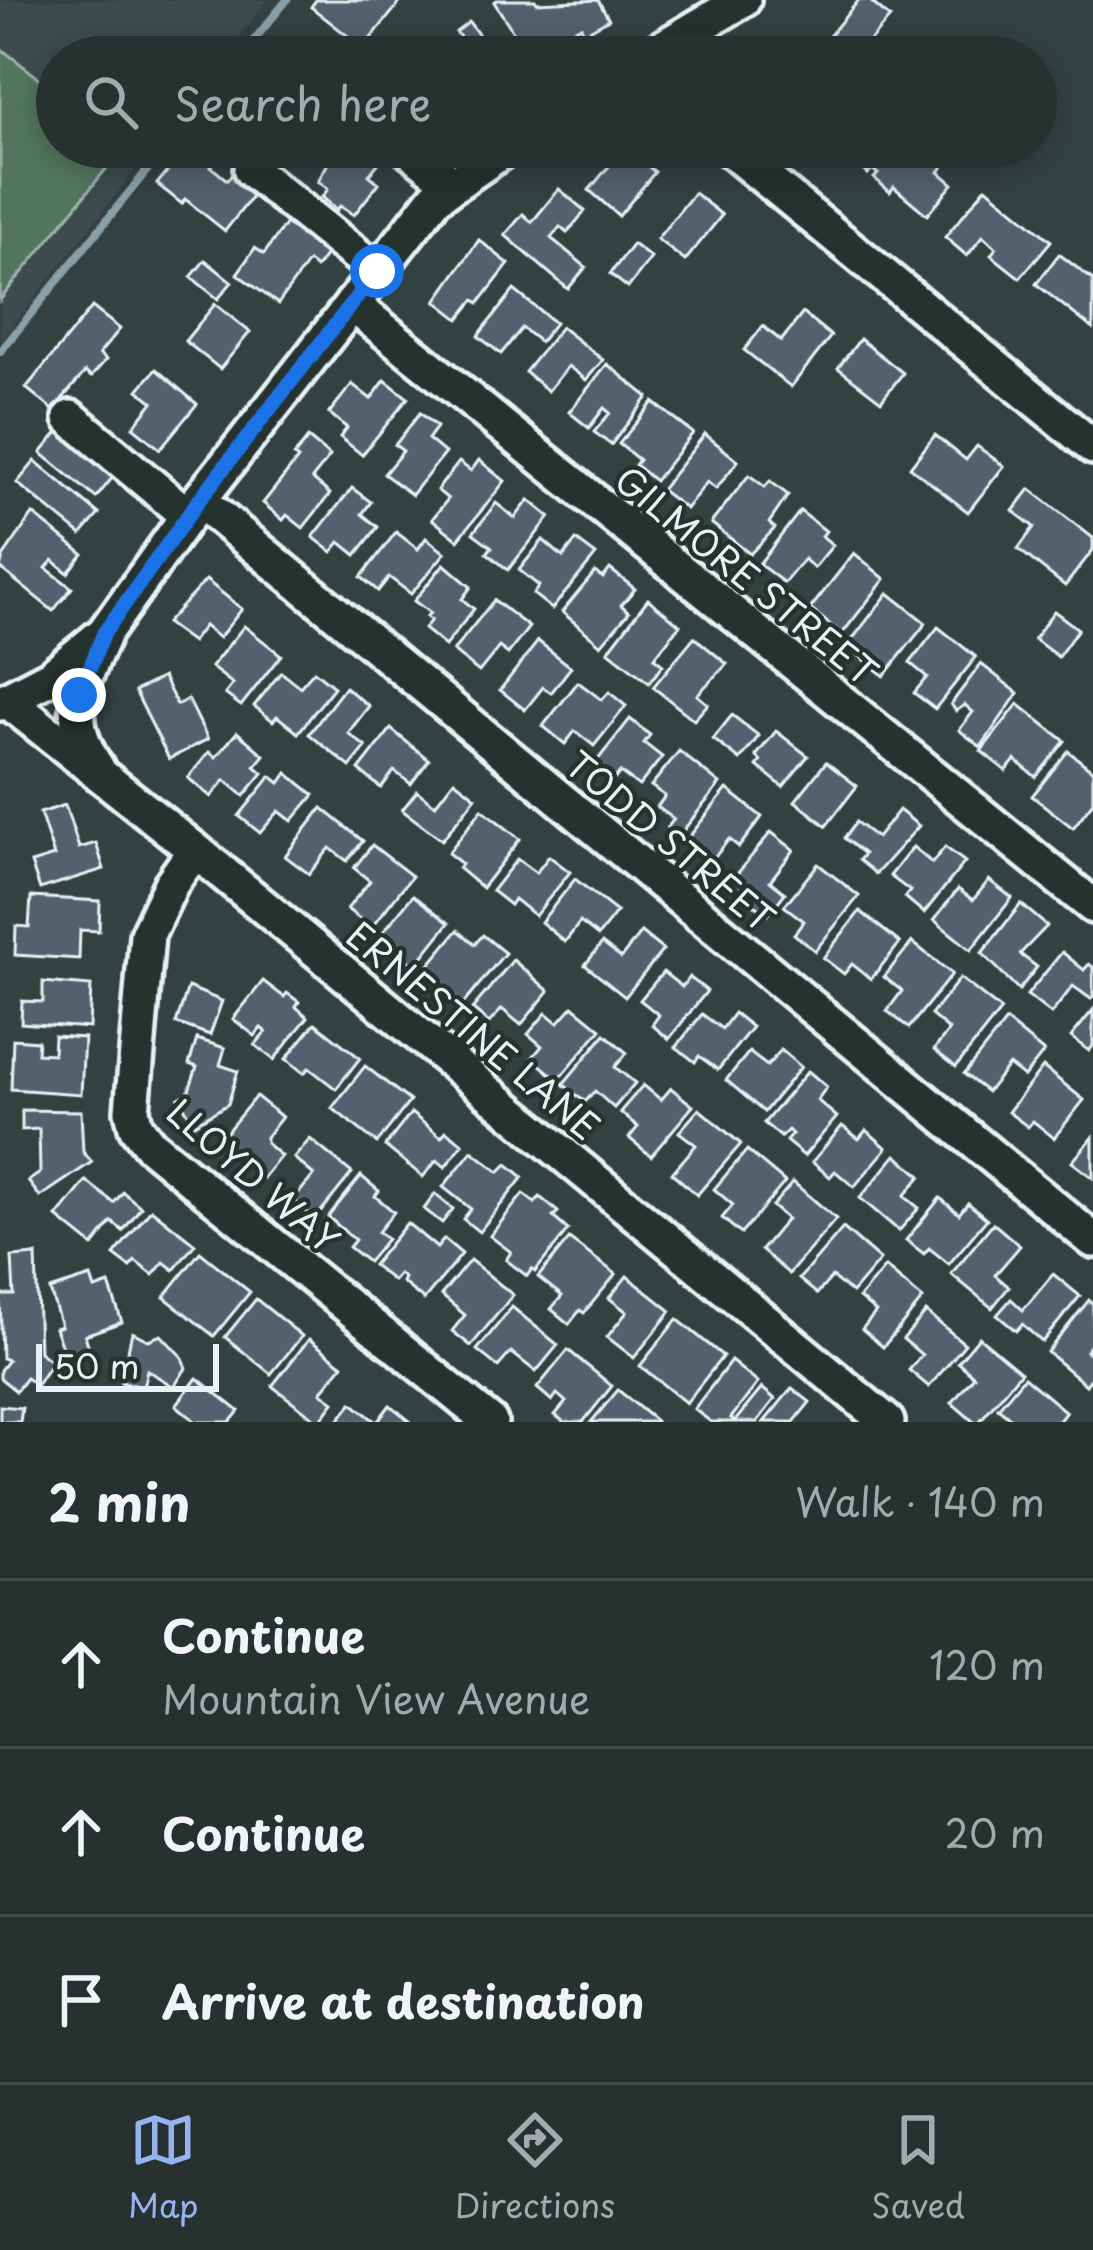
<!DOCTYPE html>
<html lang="en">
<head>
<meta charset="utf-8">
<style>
  :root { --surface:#263130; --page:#323d3c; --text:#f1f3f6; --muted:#a4a9ab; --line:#424c4c; --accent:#95b2f1 }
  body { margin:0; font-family:"Playpen Sans",sans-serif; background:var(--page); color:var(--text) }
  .scale { position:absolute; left:36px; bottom:30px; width:183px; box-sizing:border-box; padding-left:12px; border:6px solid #e8f1f8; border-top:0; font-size:33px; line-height:42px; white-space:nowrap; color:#e8f1f8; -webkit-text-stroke:9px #26332d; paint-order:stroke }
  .stop { position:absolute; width:36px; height:36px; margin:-27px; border:9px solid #1a73e8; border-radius:50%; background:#fff }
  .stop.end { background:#1a73e8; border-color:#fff; box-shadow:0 3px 12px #0008 }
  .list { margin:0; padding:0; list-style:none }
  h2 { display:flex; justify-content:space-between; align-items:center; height:156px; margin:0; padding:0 48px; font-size:51px }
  h2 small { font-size:39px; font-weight:400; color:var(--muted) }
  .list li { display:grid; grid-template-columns:78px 1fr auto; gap:36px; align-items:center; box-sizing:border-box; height:168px; padding:0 48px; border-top:3px solid var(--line) }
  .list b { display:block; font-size:45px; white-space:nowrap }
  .list p { margin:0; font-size:39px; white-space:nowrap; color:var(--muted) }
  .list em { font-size:39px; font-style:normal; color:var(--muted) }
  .icon { flex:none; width:66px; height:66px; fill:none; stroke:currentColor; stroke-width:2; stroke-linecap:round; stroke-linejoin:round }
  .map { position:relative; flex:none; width:1093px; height:1422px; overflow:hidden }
  .search { position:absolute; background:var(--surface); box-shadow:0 6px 30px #0003; left:36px; right:36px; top:36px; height:132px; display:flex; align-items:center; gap:30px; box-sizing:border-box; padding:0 42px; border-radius:66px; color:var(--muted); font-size:45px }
  .sheet { height:660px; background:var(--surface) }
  nav { display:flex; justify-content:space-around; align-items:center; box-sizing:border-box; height:168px; border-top:3px solid var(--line); background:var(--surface); font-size:33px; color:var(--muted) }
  nav a { display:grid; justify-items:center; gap:6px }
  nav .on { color:var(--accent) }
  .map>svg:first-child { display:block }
</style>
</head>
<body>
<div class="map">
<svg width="1093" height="1422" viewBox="0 0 1093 1422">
  <rect width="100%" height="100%" fill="#334140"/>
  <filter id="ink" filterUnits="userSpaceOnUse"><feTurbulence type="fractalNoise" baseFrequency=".00833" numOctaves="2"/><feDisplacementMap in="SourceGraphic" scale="24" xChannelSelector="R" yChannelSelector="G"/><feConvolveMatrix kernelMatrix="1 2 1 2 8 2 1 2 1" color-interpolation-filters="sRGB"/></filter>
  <g filter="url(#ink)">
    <!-- built -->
    <polygon fill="#3c4b4e" points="0,0 268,0 223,57 57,57 57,147 153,147 0,342"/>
    <!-- green -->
    <polygon fill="#52745f" stroke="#9db2ac" stroke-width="3" points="0,48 57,92 57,147 124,147 0,300"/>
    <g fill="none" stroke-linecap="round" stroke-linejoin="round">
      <!-- stream -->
      <g stroke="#89a0a7" stroke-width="8">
        <polyline points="240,57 287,0"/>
        <polyline points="0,352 166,147"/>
      </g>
    </g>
    <!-- building -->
    <g fill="#52616d" stroke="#e8f1f8" stroke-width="3">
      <polygon points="316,0 402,0 363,48 311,7"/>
      <polygon points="497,0 535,0 537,3 598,0 609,19 584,33 581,26 529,56 494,2"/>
      <polygon points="859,0 869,0 890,18 856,57 830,35"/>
      <polygon points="469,22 495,57 461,57 470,50 456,32"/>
      <polygon points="774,42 792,57 762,57"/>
      <polygon points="187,147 199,147 216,160 211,167 227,180 236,170 259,188 225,231 185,199 182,204 157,184"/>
      <polygon points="337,147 375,147 385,155 369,175 379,183 354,215 340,206 337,210 322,197 328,189 318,181"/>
      <polygon points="625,147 655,172 619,216 589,190"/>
      <polygon points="870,147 924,147 945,164 939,172 953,184 927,215 894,187 890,192 874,178 878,174 872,169 868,174 856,163"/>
      <polygon points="986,187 1051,241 1020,278 991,255 996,248 983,236 967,256 945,237"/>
      <polygon points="559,189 585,211 567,233 560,227 551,238 586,267 568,289 505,235 523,214 532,222"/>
      <polygon points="694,193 722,215 685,261 657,239"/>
      <polygon points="291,216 333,246 316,268 308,262 278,304 237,274 255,248 264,254"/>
      <polygon points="479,240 509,264 479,303 474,300 459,319 436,301"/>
      <polygon points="633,244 651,258 628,288 610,274"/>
      <polygon points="1059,254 1093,280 1093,329 1036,284"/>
      <polygon points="205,260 232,282 218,299 191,277"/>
      <polygon points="514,290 555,323 540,342 522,328 501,354 478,336"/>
      <polygon points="215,304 250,332 220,369 185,341"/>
      <polygon points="92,307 120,329 99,354 106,360 91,377 85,372 53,410 26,388"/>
      <polygon points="803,313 831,336 791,387 744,350 763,326 781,341"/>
      <polygon points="561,327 603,360 586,380 568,366 548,391 525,372"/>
      <polygon points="860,339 903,373 881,401 838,368"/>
      <polygon points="607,364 648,397 611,445 594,432 610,413 604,408 589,428 569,412"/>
      <polygon points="156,369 197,404 160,449 133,427 153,402 138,390"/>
      <polygon points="385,380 408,398 362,455 340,437 347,428 329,413 352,384 371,399"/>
      <polygon points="653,402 693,433 655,481 635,465 639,460 619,444"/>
      <polygon points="420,413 437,427 428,439 445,453 412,495 384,474 403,451 395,445"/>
      <polygon points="58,432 113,477 96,498 41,453"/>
      <polygon points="705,434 738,461 716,489 707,482 686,509 661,490"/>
      <polygon points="935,435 966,460 977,446 1004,466 968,512 910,467"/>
      <polygon points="308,438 330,456 312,479 330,494 303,528 287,515 283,520 263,503 298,459 294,456"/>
      <polygon points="479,460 505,481 458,540 432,519 448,499 437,490 459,462 471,471"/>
      <polygon points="35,461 99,514 81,535 17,483"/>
      <polygon points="749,475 765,487 770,481 788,495 769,523 775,528 750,554 711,523"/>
      <polygon points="352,488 371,502 362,514 378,527 356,555 340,542 332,552 313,537"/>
      <polygon points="1030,489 1093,538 1093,550 1065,586 1018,549 1034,527 1013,511"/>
      <polygon points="529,500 550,517 508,570 487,553 492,547 473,533 496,503 515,518"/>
      <polygon points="800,511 826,531 822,536 833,545 814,568 804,559 784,583 759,564"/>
      <polygon points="33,514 83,554 68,573 53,560 46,568 72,588 53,611 0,568 3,557"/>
      <polygon points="396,532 418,549 426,538 445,553 411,594 389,577 378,591 361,577"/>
      <polygon points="543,540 563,557 576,540 596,555 552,609 533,594 539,586 519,570"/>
      <polygon points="854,553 885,579 842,634 810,609"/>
      <polygon points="444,564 471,587 462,599 474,609 445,646 424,629 431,620 426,617 430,613 414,601"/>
      <polygon points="610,569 635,589 621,605 629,612 601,645 562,612 595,572 603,578"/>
      <polygon points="206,580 242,609 219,638 204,626 192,642 166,623"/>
      <polygon points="888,593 926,623 884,676 847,646"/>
      <polygon points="648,599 680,625 654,658 663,665 649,683 608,651"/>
      <polygon points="494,600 529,627 508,654 499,647 479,672 453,651"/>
      <polygon points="1054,611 1078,629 1058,657 1034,639"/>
      <polygon points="244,626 281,655 241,706 225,694 233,684 211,667"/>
      <polygon points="938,627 976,657 935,709 914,693 927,677 910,663"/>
      <polygon points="694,637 727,664 697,695 708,704 694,720 653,687"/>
      <polygon points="538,641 571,667 551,693 543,687 525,710 500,690"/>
      <polygon points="981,664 1018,693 981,747 959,730 973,712 965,705 956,711 951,704"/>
      <polygon points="314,671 334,687 298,733 277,716 273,721 254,706 281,672 300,687"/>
      <polygon points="163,677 177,705 188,699 208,739 169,759 135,691"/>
      <polygon points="578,682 602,700 609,692 626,706 594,746 575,731 565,744 543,726"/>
      <polygon points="345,687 369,706 348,733 366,747 350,767 309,734"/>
      <polygon points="1018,704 1065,741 1036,777 1015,760 1006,771 981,751"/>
      <polygon points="732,715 759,736 740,760 713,739"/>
      <polygon points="630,719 650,735 644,743 662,757 639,786 620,772 613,781 593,766"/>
      <polygon points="391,729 429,760 411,784 394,771 381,788 359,770"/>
      <polygon points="776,731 808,756 783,787 757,766 761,761 756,756"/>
      <polygon points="237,732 264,755 255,766 263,773 244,796 225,780 211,797 188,778 209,752 216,757"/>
      <polygon points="679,751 720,784 678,837 667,828 674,819 657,807 665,796 651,786"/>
      <polygon points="1068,751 1093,771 1093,802 1073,828 1032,796"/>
      <polygon points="826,762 857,786 826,826 795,801"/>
      <polygon points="287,773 314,795 292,821 279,811 260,833 239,816 271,776 280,783"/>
      <polygon points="454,780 476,797 442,840 402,810 417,791 435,805"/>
      <polygon points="727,789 762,817 739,847 729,839 711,862 685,842"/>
      <polygon points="65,805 79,848 96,843 104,869 40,889 31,863 54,856 40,813"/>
      <polygon points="322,808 363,841 347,861 330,848 309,874 285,856"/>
      <polygon points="482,809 520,839 482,888 458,868 462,864 448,853"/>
      <polygon points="899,810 919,826 876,874 859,860 864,854 844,838 856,822 877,838"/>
      <polygon points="771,832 794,850 770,881 785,893 768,915 748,900 752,895 733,879"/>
      <polygon points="372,845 412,876 371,928 347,909 370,881 354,868"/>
      <polygon points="913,847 932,863 945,847 965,862 924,913 905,897 910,891 890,876"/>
      <polygon points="549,856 570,872 535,916 514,899 510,905 492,891 517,859 536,873"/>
      <polygon points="818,864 859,896 815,951 794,934 804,921 784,906"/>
      <polygon points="575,879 617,912 598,936 580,922 565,942 541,922"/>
      <polygon points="989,880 1012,898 971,950 934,920 958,889 973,900"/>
      <polygon points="413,895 449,923 415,966 379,937"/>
      <polygon points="31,897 100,901 99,931 80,930 79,959 15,955 16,926 29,927"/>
      <polygon points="1021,904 1047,926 1020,954 1037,967 1019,990 982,953"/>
      <polygon points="860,911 900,943 871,979 852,964 844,974 823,958"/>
      <polygon points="458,930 475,944 483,935 505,953 463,1004 424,971"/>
      <polygon points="641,932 663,950 625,997 585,965 602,943 621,958"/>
      <polygon points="912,942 952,974 909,1028 887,1011 902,991 884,977"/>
      <polygon points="1062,952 1084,970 1089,964 1093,967 1093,997 1091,999 1073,986 1051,1014 1027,995"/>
      <polygon points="513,960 549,991 521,1025 502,1009 489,1023 472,1009"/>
      <polygon points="663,972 682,987 689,977 707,991 669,1039 652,1025 659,1015 640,1000"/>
      <polygon points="960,978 1001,1010 956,1067 934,1050 949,1030 931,1015"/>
      <polygon points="263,981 284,997 287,993 299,1002 296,1007 308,1017 274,1060 255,1045 266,1032 261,1028 255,1036 233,1019"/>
      <polygon points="43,982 91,986 89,1028 21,1023 22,1001 43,1002"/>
      <polygon points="188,987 222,1001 210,1035 176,1023"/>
      <polygon points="573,1006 601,1029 558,1080 532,1058 542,1046 528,1034 546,1013 558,1023"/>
      <polygon points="1093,1010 1093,1046 1089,1051 1071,1037"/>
      <polygon points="734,1013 752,1027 718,1070 699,1056 695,1062 676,1047 702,1014 722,1029"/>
      <polygon points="1006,1021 1044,1052 1024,1077 1009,1065 987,1092 964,1074"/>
      <polygon points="315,1023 360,1058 336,1089 309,1068 304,1073 286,1059"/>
      <polygon points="605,1034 627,1053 615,1067 635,1083 614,1108 595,1091 585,1102 563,1084"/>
      <polygon points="54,1036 84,1038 81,1094 11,1089 13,1039 38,1041 37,1053 53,1054"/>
      <polygon points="197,1039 225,1048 220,1065 238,1071 228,1104 194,1124 179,1098 188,1093 197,1067 189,1064"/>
      <polygon points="781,1050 801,1067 764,1112 726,1080 749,1052 767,1066"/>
      <polygon points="365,1066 410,1101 377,1143 332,1108"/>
      <polygon points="1043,1067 1084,1100 1054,1138 1033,1121 1028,1127 1008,1112"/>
      <polygon points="808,1071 827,1087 817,1100 837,1117 804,1156 786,1141 792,1134 788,1130 781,1137 764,1123"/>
      <polygon points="643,1085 661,1100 671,1088 693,1106 651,1156 629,1138 638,1127 620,1112"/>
      <polygon points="256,1096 282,1117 266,1137 266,1143 281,1156 263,1178 220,1140"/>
      <polygon points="699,1109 741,1144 697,1195 672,1173 696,1145 679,1132"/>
      <polygon points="22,1110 81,1111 83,1152 92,1162 40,1197 28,1181 40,1173 39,1129 22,1130"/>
      <polygon points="411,1113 441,1137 446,1131 463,1144 445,1167 437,1160 423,1177 385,1146"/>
      <polygon points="842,1126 859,1139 866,1130 887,1148 854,1187 835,1171 830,1177 812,1162"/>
      <polygon points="1093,1137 1093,1178 1072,1162"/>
      <polygon points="310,1139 352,1173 315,1219 293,1200 314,1175 294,1158"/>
      <polygon points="747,1150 785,1182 741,1234 722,1218 733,1205 714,1189"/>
      <polygon points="472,1151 499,1172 507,1164 523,1177 479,1232 463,1219 471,1209 443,1187"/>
      <polygon points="896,1155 921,1176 904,1196 919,1208 899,1231 860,1198"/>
      <polygon points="361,1176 379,1191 375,1196 394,1212 378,1232 387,1239 368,1262 349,1247 355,1240 328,1217"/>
      <polygon points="86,1181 114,1203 123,1192 141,1207 123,1231 112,1222 93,1246 57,1217"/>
      <polygon points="793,1182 836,1219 789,1274 761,1250 787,1219 772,1206"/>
      <polygon points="435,1194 453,1209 442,1223 424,1209"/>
      <polygon points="523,1194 535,1203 540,1197 558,1212 553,1217 568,1230 535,1272 532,1269 527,1276 506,1260 511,1252 490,1236"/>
      <polygon points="940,1198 959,1214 968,1203 987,1219 949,1264 929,1248 924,1254 906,1240"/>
      <polygon points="151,1209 195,1244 174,1270 164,1262 153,1275 135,1261 130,1267 114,1255"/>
      <polygon points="407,1223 437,1248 444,1239 462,1254 424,1300 402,1282 404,1278 399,1274 393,1281 373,1265"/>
      <polygon points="993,1223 1020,1246 995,1275 1009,1287 992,1308 951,1274"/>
      <polygon points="843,1228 880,1260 852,1293 832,1277 817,1294 799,1279"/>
      <polygon points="569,1239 616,1274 584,1313 580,1310 569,1324 551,1309 562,1296 538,1277"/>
      <polygon points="200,1252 250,1292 214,1336 164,1297"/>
      <polygon points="36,1255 39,1352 52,1362 37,1385 26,1378 16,1391 0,1378 0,1370 8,1360 2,1358 0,1295 14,1295 12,1257"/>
      <polygon points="470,1260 513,1295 471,1346 452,1331 465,1315 441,1295"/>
      <polygon points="885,1267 923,1299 883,1347 862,1329 876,1312 859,1298"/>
      <polygon points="1053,1274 1080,1296 1042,1342 1022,1324 1016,1331 997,1315 1011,1299 1023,1310"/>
      <polygon points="627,1276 671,1311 634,1358 607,1337 627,1312 609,1298"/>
      <polygon points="91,1277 95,1289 109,1284 122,1322 85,1335 89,1348 65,1356 55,1328 61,1326 50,1290"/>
      <polygon points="256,1299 302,1336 271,1374 225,1337"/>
      <polygon points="1089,1300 1093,1304 1093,1342 1086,1351 1093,1356 1093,1376 1086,1385 1047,1352"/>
      <polygon points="512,1307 558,1345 536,1372 511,1352 498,1367 477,1350"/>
      <polygon points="926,1312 965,1344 929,1387 909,1370 922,1355 903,1339"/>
      <polygon points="677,1319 723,1356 686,1403 640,1366"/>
      <polygon points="132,1332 148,1340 161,1335 182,1357 186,1368 174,1387 147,1370 143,1387 121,1382"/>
      <polygon points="979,1337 1021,1372 979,1422 974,1422 952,1403 974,1376 958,1362"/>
      <polygon points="309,1339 343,1365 321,1392 334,1402 319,1422 272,1386"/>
      <polygon points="568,1350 612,1386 583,1422 564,1422 555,1415 566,1402 557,1394 552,1401 537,1388"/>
      <polygon points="731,1361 758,1383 731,1418 735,1421 762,1388 775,1399 757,1422 711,1422 694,1409"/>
      <polygon points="1024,1377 1066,1412 1058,1422 1015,1422 998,1408"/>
      <polygon points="197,1378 239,1411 230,1422 196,1422 176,1405"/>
      <polygon points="792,1388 810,1402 794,1422 764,1422"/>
      <polygon points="618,1390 656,1421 655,1422 591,1422"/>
      <polygon points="352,1403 376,1422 337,1422"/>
      <polygon points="390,1405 410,1421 409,1422 377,1422"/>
      <polygon points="0,1406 22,1408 20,1422 0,1422"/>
    </g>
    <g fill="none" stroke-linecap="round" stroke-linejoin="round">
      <defs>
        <g id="minor">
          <polyline points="647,57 743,0"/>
          <polyline points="406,147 452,183"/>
          <polyline points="727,147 1093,447"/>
          <polyline points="251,170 377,271"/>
          <polyline points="352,304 1093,906"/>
          <polyline points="71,418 188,516"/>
          <polyline points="199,500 1093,1240"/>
          <polyline points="8,701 195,850 887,1422"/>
          <polyline points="0,703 50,677 104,633 199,500 436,197 508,147"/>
          <path d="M97,768c-34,-50 -18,-79 5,-130"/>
          <polyline points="195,850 171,884 147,935 132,1111 136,1127 150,1145 490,1422"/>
        </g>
      </defs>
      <!-- minor casing -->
      <use href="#minor" stroke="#e8f1f8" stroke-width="42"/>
      <!-- minor -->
      <use href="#minor" stroke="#26332d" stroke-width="33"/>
    </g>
  </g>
  <g fill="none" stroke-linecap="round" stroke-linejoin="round" filter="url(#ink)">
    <!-- route -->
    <polyline stroke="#1a73e8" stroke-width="15" points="79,695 104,633 199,500 377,271"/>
  </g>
  <g text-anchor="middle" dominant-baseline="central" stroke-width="9" stroke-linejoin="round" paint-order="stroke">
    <!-- street labels -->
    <g font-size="36" fill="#e8f1f8" stroke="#26332d">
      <text transform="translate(747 575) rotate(39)">GILMORE STREET</text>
      <text transform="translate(671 840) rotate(40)">TODD STREET</text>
      <text transform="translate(474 1030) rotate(40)">ERNESTINE LANE</text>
      <text transform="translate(254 1175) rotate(41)">LLOYD WAY</text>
    </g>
  </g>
</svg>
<div class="scale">50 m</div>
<div class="stop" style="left:377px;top:271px"></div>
<div class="stop end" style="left:79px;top:695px"></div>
<div class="search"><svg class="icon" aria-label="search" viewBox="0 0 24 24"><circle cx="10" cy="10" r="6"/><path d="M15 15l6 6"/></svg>Search here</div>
</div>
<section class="sheet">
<h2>2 min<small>Walk · 140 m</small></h2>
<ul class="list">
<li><svg class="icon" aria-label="ahead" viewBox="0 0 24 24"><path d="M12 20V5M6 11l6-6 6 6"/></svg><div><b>Continue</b><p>Mountain View Avenue</p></div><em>120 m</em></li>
<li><svg class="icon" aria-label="ahead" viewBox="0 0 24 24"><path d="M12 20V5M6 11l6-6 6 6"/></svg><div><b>Continue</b></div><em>20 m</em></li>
<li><svg class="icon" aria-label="arrive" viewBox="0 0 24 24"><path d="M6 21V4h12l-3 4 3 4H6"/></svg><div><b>Arrive at destination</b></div></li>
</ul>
</section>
<nav>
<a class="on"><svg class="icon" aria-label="map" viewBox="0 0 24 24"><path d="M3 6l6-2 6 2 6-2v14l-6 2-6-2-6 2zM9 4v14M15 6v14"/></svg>Map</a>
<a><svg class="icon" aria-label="directions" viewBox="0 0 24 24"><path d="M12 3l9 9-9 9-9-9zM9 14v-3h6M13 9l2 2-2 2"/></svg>Directions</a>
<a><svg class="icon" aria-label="saved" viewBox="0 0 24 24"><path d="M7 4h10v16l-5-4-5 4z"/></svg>Saved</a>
</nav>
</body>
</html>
